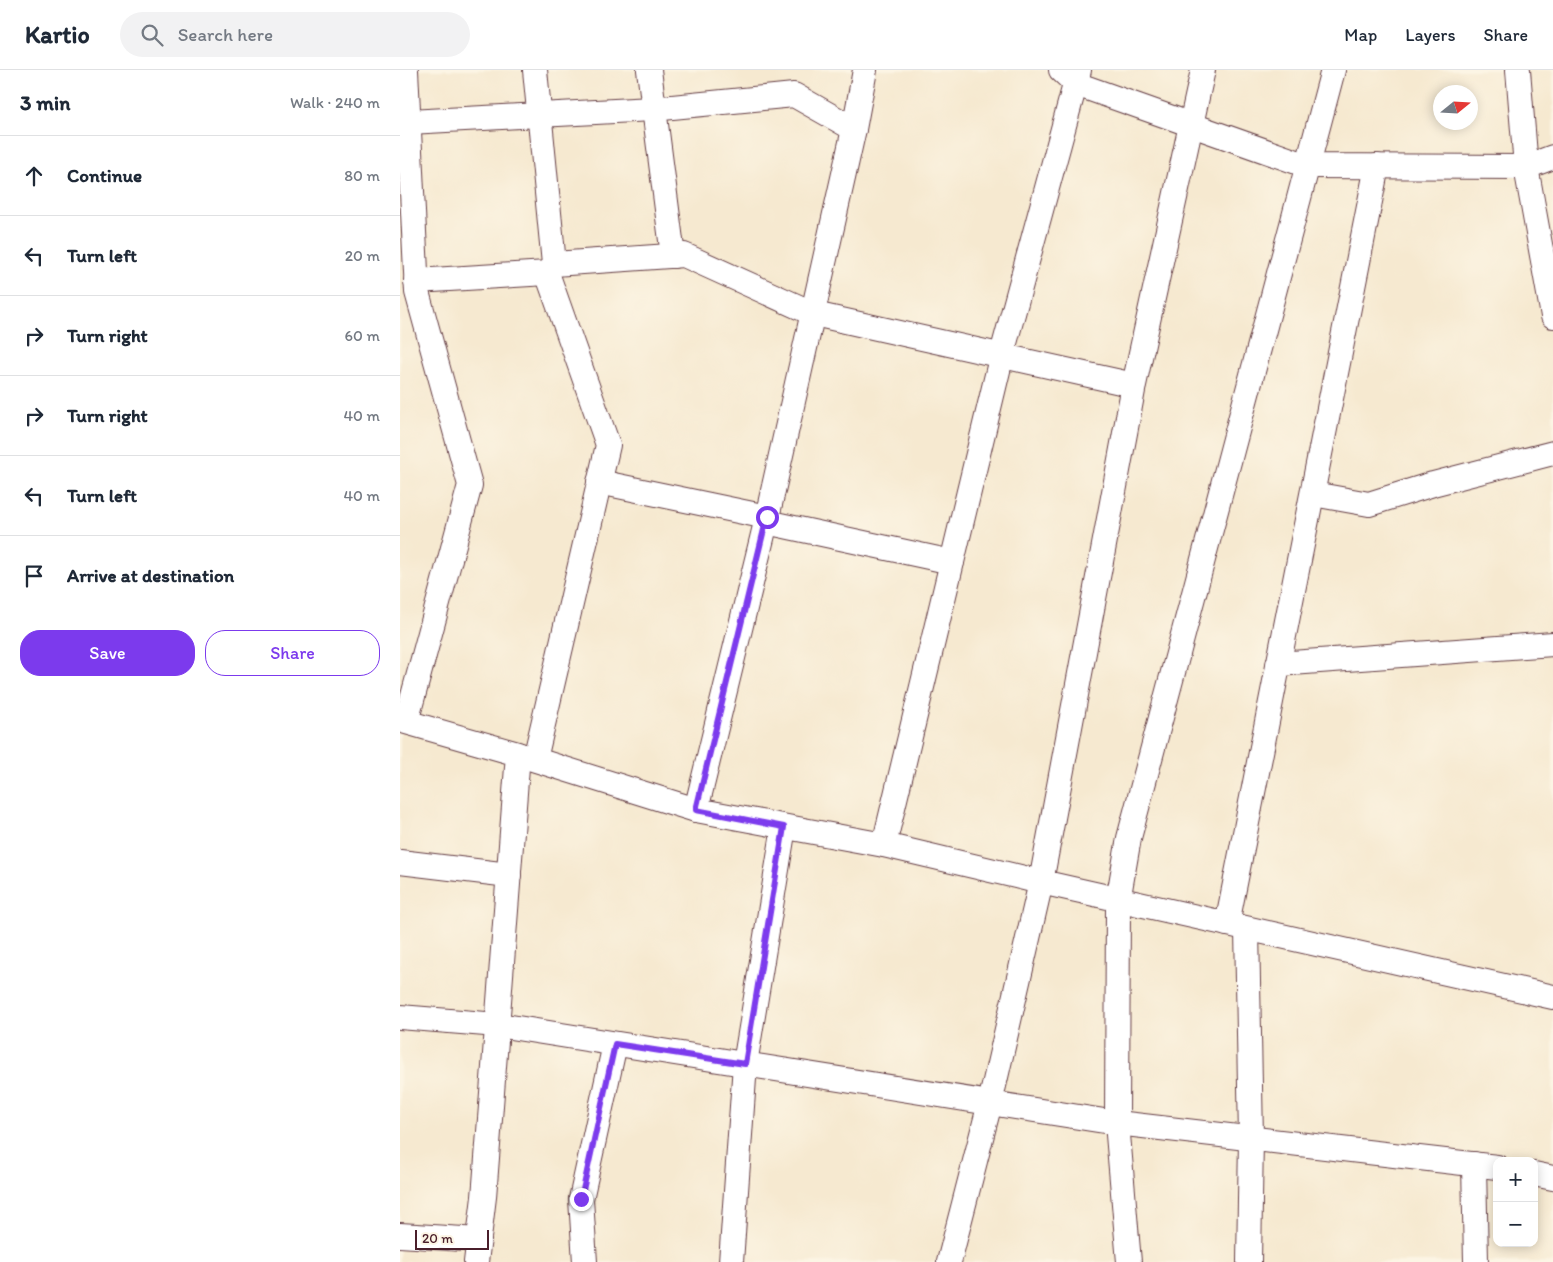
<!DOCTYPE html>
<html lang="en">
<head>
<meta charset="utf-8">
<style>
  :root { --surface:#fff; --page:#f2f2f3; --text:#1f2937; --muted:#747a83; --line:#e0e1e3; --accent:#7c3aed }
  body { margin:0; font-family:Itim,sans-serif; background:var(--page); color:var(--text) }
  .controls { position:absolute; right:15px; bottom:15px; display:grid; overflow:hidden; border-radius:10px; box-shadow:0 2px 12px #0003 }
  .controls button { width:45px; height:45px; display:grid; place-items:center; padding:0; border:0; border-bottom:1px solid var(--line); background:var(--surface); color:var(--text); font:25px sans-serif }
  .compass { position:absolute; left:1033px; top:15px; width:45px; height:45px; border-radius:50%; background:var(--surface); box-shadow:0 2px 12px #0003; rotate:72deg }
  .scale { position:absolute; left:15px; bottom:12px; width:74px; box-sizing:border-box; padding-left:5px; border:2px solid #4a1f2b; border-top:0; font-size:14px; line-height:18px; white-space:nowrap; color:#4a1f2b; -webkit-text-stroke:4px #fcf5e5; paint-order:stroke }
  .stop { position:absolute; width:15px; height:15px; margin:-11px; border:4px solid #7c3aed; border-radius:50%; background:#fff }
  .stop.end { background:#7c3aed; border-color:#fff; box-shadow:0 1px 5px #0008 }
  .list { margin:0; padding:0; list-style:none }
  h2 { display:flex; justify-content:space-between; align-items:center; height:65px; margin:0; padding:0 20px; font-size:21px }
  h2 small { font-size:16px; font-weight:400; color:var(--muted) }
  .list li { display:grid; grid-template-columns:32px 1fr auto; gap:15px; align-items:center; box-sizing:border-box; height:80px; padding:0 20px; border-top:1px solid var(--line) }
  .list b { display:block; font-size:19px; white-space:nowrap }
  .list em { font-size:16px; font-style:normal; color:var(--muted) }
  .actions { display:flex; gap:10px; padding:15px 20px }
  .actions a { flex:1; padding:11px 0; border:1px solid var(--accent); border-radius:20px; text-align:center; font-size:18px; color:var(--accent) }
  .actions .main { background:var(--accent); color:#fff }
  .icon { flex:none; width:28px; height:28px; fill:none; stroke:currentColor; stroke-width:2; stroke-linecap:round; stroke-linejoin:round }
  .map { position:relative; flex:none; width:1153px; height:1192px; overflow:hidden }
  header { display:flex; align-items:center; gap:30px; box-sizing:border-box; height:70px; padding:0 25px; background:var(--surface); border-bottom:1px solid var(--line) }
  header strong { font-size:24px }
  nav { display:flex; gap:28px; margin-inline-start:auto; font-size:18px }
  .search { width:350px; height:45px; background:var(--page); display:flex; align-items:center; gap:12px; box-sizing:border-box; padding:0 18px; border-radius:28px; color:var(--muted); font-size:19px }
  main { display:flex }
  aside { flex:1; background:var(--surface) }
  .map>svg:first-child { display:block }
</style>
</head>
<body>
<header>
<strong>Kartio</strong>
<div class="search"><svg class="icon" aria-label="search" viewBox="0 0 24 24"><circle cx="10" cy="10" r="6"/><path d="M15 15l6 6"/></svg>Search here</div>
<nav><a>Map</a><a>Layers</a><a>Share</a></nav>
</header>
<main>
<aside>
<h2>3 min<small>Walk · 240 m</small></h2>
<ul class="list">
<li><svg class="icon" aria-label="ahead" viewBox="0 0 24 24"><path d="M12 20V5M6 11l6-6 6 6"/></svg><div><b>Continue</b></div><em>80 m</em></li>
<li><svg class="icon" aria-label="left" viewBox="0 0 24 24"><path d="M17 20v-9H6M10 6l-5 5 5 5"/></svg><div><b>Turn left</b></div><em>20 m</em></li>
<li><svg class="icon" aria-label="right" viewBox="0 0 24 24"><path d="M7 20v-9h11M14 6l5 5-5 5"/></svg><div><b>Turn right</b></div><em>60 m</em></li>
<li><svg class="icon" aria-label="right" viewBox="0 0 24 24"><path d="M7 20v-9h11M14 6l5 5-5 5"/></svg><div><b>Turn right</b></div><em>40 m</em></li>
<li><svg class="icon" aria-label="left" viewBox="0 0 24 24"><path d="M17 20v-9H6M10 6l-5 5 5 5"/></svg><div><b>Turn left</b></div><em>40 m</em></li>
<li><svg class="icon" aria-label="arrive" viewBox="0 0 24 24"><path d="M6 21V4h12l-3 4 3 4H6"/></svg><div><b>Arrive at destination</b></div></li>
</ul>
<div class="actions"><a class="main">Save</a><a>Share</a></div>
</aside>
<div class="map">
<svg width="1153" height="1192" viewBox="0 0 1153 1192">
  <rect width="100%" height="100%" fill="#fcf5e5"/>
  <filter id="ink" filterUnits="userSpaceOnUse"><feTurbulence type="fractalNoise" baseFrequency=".02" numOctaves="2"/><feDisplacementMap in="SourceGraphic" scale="10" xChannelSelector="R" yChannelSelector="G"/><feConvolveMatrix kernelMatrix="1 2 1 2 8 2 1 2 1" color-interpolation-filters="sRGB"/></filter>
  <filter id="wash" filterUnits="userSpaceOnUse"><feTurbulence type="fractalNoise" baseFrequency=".0096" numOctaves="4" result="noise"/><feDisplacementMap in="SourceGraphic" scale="20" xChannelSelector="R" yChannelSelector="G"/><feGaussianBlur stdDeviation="1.12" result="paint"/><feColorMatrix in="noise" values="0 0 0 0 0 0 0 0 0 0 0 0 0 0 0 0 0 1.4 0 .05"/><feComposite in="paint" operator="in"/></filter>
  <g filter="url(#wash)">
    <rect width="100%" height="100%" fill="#f6e9d0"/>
  </g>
  <g filter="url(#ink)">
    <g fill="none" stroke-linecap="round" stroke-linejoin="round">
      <defs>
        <g id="street">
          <polyline points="6,0 17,222 70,415 6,652 118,684 84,1127 76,1192"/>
          <polyline points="249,0 273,186"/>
          <polyline points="661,0 676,14 908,96 1126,97 1153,87"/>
          <polyline points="1118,0 1126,97 1153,246"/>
          <polyline points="9,52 252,39 394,25 454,59 465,0"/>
          <polyline points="454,59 366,452 296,740 484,775"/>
          <polyline points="154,194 284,185 414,244 734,315 641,812 1153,927"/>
          <polyline points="16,211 147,203 154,194 135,0"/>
          <polyline points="734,315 803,0"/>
          <polyline points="199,412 367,447"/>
          <polyline points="913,424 969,434 1033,414 1153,383"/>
          <polyline points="366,452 552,492"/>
          <polyline points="878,594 1153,574"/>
          <polyline points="120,685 296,740"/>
          <polyline points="135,689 208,375 147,203"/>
          <polyline points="0,792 109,805"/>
          <polyline points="827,854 977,96"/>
          <polyline points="847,859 851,1068 849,1192"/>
          <polyline points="0,947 98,955 717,1053 1097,1097"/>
          <polyline points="1074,1094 1076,1192"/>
          <polyline points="1134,1104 1153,1108"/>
          <polyline points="0,1165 79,1170"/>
          <polyline points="185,1192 181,1129 215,974"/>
          <polyline points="331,1192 345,994 384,757"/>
          <polyline points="549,1192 590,1033 641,812 484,775 602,284 679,0"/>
          <polyline points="729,1192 717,1053 718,831 729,768 933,0"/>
        </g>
      </defs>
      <!-- street casing -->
      <use href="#street" stroke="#643d44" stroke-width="26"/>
      <!-- street -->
      <use href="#street" stroke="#fff" stroke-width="24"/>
    </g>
  </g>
  <g fill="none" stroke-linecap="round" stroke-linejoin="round" filter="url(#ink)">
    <!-- route -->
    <polyline stroke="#7c3aed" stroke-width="6" points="181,1129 215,974 345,994 384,757 296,740 367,447"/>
  </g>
</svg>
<div class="controls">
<button>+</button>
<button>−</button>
</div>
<svg class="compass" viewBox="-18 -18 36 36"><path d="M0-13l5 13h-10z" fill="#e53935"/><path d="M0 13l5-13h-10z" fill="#747a83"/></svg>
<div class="scale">20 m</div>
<div class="stop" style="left:367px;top:447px"></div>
<div class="stop end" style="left:181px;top:1129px"></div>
</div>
</main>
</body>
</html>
